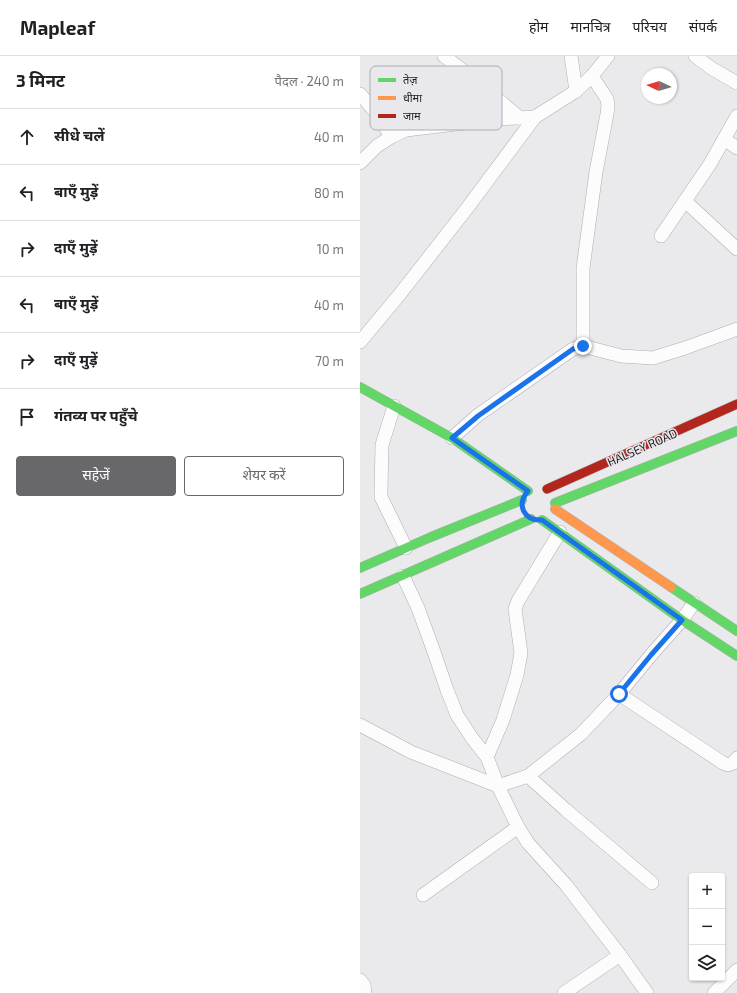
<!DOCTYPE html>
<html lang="hi">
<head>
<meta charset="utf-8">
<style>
  :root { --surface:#fff; --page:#f2f2f2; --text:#202124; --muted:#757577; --line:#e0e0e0; --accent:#68686a }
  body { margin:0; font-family:"Exo 2","Noto Sans Devanagari",sans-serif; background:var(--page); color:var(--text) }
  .controls { position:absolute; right:12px; bottom:12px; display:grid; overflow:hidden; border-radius:4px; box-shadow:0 1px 3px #0004 }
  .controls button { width:36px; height:36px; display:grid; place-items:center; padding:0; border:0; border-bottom:1px solid var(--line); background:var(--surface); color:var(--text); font:20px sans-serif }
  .compass { position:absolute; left:281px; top:12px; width:36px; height:36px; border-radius:50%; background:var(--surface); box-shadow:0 1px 3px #0004; rotate:274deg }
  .stop { position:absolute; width:12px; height:12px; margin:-9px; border:3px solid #1a73e8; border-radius:50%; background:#fff }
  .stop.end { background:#1a73e8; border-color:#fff; box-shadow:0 1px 4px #0008 }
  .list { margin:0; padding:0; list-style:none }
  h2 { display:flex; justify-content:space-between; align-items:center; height:52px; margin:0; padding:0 16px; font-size:17px }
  h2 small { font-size:13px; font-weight:400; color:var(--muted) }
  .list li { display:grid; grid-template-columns:26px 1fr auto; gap:12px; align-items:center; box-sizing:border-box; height:56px; padding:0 16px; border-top:1px solid var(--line) }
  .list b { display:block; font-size:15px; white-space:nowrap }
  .list em { font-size:13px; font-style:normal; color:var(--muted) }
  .actions { display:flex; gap:8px; padding:12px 16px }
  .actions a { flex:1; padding:9px 0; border:1px solid var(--accent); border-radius:4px; text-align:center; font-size:14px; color:var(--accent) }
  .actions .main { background:var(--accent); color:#fff }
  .icon { flex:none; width:22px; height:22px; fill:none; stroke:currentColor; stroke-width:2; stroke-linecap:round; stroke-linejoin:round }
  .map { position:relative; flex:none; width:377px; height:937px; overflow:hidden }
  header { display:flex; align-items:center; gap:24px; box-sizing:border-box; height:56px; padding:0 20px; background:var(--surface); border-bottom:1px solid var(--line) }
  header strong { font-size:19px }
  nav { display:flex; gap:22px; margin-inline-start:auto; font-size:14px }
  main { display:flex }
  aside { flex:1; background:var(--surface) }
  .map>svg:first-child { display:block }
</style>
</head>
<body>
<header>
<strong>Mapleaf</strong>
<nav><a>होम</a><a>मानचित्र</a><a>परिचय</a><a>संपर्क</a></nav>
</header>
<main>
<aside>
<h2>3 मिनट<small>पैदल · 240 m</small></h2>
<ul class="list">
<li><svg class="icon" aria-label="ahead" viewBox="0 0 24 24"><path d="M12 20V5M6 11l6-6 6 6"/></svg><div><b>सीधे चलें</b></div><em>40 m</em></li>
<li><svg class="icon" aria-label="left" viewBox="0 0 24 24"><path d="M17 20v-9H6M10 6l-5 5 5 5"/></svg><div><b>बाएँ मुड़ें</b></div><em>80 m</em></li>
<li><svg class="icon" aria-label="right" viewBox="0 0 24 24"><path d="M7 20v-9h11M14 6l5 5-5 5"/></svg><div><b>दाएँ मुड़ें</b></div><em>10 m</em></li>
<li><svg class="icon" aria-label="left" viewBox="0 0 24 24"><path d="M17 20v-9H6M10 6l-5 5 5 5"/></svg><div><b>बाएँ मुड़ें</b></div><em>40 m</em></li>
<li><svg class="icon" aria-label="right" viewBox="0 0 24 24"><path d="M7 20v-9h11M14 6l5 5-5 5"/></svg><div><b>दाएँ मुड़ें</b></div><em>70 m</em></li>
<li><svg class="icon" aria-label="arrive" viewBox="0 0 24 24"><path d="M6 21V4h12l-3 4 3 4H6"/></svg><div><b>गंतव्य पर पहुँचे</b></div></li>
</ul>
<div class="actions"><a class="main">सहेजें</a><a>शेयर करें</a></div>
</aside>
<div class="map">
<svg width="377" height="937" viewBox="0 0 377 937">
  <rect width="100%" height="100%" fill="#eae9ec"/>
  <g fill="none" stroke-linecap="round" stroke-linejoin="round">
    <defs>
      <g id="street">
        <polyline points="84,0 110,20 160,62"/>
        <polyline points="211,0 216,35"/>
        <polyline points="335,0 351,12 377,27"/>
        <polyline points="0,38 18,59 31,81"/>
        <polyline points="364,83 377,92"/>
        <polyline points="0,107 17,90 31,81 46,74 137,63 175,61"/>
        <polyline points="325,145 377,193"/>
        <polyline points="301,180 350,108 377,60"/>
        <polyline points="0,286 40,238 108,151 175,61 216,35 232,20 248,0"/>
        <polyline points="223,290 223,212 236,116 247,58 248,50 247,43 232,20"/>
        <polyline points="34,350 22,389 21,433 21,441 46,492"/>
        <polyline points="92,382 118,359 213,293 223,290 261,300 293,302 325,292 377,273"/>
        <polyline points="43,520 58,552 74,596 87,634 97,659 112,682 127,701 138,730 158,771 168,787 206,829 260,899"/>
        <polyline points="259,638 363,707 368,709 373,707 377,702"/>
        <polyline points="0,669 51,696 138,730 168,720 221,678 259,638 291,599 322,564 334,547"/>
        <polyline points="127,701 143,664 157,619 161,597 155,553 158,545 200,476"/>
        <polyline points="168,720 206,754 292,827"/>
        <polyline points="63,839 158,771"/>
        <polyline points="0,924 4,929 5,937"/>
        <polyline points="204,937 260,899 287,937"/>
        <polyline points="354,937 377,914"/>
      </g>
      <g id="fast">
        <polyline points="0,331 92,382 168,435"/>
        <polyline points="195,447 377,375"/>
        <polyline points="182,464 322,564 377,600"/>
        <polyline points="0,512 71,481 162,444"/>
        <polyline points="311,531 377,575"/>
        <polyline points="0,538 171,463"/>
      </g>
      <polyline id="slow" points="195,453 311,531"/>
      <polyline id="jam" points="187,433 377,348"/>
    </defs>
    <!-- street casing -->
    <use href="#street" stroke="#afafb1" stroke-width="14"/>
    <!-- fast casing -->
    <use href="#fast" stroke="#afafb1" stroke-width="10"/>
    <!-- slow casing -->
    <use href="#slow" stroke="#afafb1" stroke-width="10"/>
    <!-- jam casing -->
    <use href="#jam" stroke="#afafb1" stroke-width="10"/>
    <!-- street -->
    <use href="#street" stroke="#fcfcfc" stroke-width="13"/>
    <!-- fast -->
    <use href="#fast" stroke="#63d668" stroke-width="9"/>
    <!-- slow -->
    <use href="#slow" stroke="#ff974d" stroke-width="9"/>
    <!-- jam -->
    <use href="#jam" stroke="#b3261e" stroke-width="9"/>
  </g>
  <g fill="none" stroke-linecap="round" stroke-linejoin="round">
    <!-- route -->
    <path stroke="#1a73e8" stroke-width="5" d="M223,290l-10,3 -95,67 -26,22 76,53c-12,14 -4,30 14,29l140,100 -31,35 -32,39"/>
  </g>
  <g text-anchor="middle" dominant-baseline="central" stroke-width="3" stroke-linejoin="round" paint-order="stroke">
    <!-- street labels -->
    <g font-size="12" fill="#222224" stroke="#e9e8ed">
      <text transform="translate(282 391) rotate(-24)">HALSEY ROAD</text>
    </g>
  </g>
  <!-- legend -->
  <rect x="10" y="10" width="132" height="64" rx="6" fill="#e9e8ed" stroke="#adadb1" stroke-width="1"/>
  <rect x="18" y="22" width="18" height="4" fill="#63d668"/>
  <rect x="18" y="40" width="18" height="4" fill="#ff974d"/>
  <rect x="18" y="58" width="18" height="4" fill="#b3261e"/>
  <g font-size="11" fill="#222224">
    <text x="43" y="28">तेज़</text>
    <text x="43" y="46">धीमा</text>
    <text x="43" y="64">जाम</text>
  </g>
</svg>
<div class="controls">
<button>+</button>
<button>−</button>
<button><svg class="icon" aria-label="layers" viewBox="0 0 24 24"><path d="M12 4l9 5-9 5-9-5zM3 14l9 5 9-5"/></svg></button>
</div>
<svg class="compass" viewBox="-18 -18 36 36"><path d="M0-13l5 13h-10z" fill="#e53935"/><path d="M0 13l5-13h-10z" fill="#757577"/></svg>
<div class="stop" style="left:259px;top:638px"></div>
<div class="stop end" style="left:223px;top:290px"></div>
</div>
</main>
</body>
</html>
